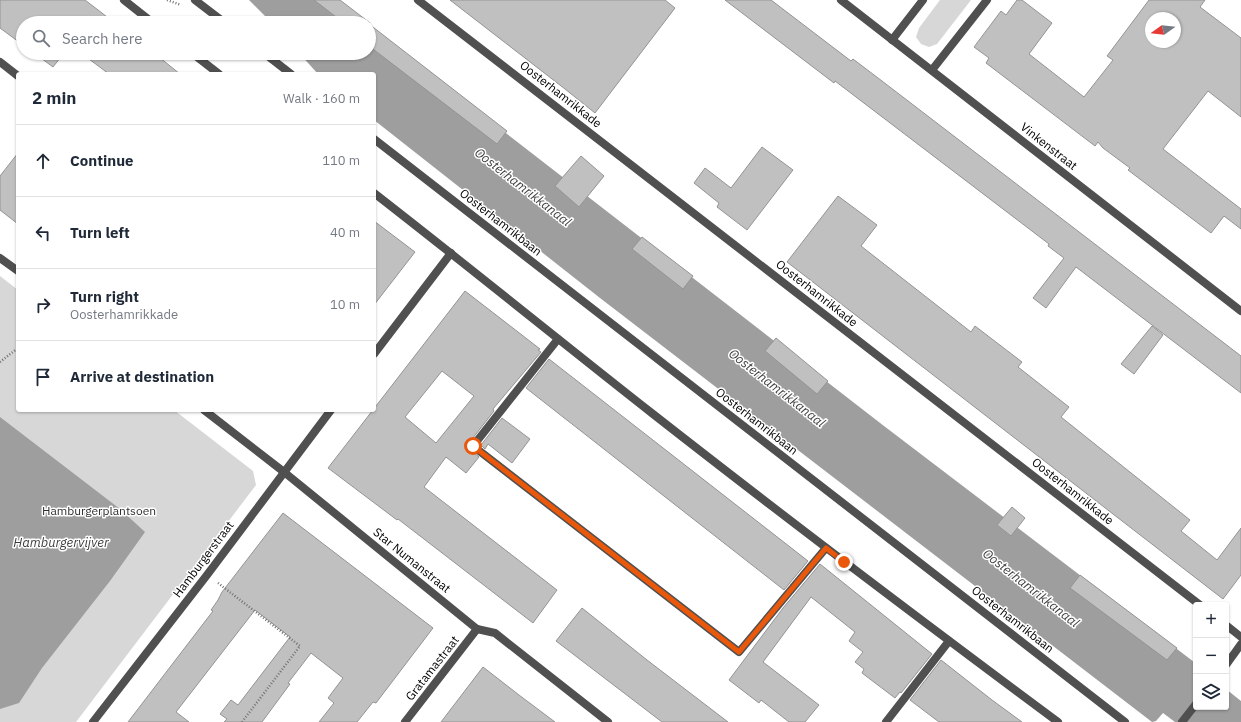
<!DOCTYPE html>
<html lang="en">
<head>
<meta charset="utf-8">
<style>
  :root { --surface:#fff; --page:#f6f6f7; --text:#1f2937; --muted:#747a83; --line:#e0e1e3 }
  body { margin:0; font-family:"IBM Plex Sans",sans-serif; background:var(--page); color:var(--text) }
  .controls { position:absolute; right:12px; bottom:12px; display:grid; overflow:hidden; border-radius:4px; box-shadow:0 1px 3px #0004 }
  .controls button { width:36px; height:36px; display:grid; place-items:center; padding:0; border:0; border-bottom:1px solid var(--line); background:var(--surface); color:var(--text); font:20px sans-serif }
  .compass { position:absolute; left:1145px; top:12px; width:36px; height:36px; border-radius:50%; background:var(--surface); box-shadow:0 1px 3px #0004; rotate:255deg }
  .stop { position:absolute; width:12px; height:12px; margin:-9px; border:3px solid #ea580c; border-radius:50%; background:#fff }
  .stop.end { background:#ea580c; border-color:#fff; box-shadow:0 1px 4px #0008 }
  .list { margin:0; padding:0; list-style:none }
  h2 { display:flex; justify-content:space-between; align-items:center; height:52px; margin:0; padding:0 16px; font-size:17px }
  h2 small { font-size:13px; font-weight:400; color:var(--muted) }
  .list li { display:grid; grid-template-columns:26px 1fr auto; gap:12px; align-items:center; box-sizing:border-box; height:72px; padding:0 16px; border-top:1px solid var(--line) }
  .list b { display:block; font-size:15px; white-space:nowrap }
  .list p { margin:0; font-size:13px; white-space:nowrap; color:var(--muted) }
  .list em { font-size:13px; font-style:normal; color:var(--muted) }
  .icon { flex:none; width:22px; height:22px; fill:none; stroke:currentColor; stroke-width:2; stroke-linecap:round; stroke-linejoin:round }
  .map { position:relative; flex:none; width:1241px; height:722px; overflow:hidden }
  .search { position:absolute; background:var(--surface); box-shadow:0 1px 3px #0004; left:16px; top:16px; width:360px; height:44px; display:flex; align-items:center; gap:10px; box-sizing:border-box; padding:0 14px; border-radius:22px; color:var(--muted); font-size:15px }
  .panel { position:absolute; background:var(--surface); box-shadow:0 1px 3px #0004; left:16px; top:72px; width:360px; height:340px; border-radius:4px }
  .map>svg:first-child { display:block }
</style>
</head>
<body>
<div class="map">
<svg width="1241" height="722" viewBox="0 0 1241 722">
  <rect width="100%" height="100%" fill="#fff"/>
  <!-- green -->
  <g fill="#d7d7d7">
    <polygon points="940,0 971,0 937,44 929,47 921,44 916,37 919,28"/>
    <polygon points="0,276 18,290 18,410 174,410 253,471 256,485 76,722 0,722"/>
  </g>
  <!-- water -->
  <g fill="#9e9e9e">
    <polygon points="249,0 334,0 364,23 272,23"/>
    <polygon points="369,27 884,426 1194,662 1196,664 1196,707 1226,707 1226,689 1241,701 1241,722 1175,722 1163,713 1156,721 1152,722 600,298 374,120 374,74 318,74 299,53 369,53"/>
    <polygon points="0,417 120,509 145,532 110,581 42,668 19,703 0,709"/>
  </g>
  <!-- building -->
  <g fill="#c0c0c0" stroke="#949494" fill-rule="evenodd">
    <polygon points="0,0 85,0 115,23 23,23 23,45 0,28"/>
    <polygon points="314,0 340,0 370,23 344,23"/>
    <polygon points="450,0 665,0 675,8 595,113 565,89"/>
    <polygon points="725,0 771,0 851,61 853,59 882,81 1241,356 1241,393 1076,267 1046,308 1033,298 1064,258 1048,246 1049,244 835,81 834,83"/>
    <path d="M1017,0h5l30,23 -23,31 55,43 29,-37 -6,-4 42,-56h56l-5,7 41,31v79l-33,-26 -45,58 78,60v20l-17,-13 -13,17 -83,-63 2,-2 -27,-20 -5,-6 -3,4 -109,-83 3,-5 -15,-11 27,-36 5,4zM1151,18h24v24h-24z"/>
    <polygon points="369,24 507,131 497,144 369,46"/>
    <polygon points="34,53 64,53 53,67"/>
    <polygon points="81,53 154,53 180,74 109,74"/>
    <polygon points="762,147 793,170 747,230 717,207 719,203 694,183 705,168 731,188"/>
    <polygon points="18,153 18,224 0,210 0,176"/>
    <polygon points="581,156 604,176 579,207 555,186"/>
    <polygon points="838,196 877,225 861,246 971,332 975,326 1022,362 1018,367 1069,407 1061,417 1190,520 1181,531 1217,560 1241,528 1241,575 1223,599 787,262"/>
    <polygon points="374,221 415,252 374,305"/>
    <polygon points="642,237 693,276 683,289 632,249"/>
    <path d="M465,291l75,58 -2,1 3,2 -48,57 1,2 -25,32 -1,5 11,9 -13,16 -20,-16 -22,30 133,103 -24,33 -135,-104 -1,1 -69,-52zM442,371l32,25 -38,47 -31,-26z"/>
    <polygon points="1152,326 1163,335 1134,374 1121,364"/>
    <polygon points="776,338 828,381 817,394 765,351"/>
    <polygon points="549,359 808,561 784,590 526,388"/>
    <polygon points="502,418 530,439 512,463 488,444 485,449 481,445"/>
    <polygon points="1012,507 1025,518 1011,536 997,525"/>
    <polygon points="283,513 433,628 376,703 373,702 357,722 319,722 334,703 328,698 343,678 311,653 288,683 290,684 262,722 224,722 227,719 220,714 231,700 238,705 290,637 255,610 176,712 189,722 128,722 213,611 211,610 218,600 222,592"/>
    <polygon points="820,564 932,654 901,693 900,692 895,698 862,673 864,669 855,662 863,652 849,641 855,632 811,597 763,662 819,705 805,722 789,722 761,700 759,703 729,680 783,608"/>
    <polygon points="1080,575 1177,648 1167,660 1070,588"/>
    <polygon points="582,608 647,660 728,722 662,722 556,641"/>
    <polygon points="941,660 992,700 1022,722 939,722 910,700"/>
    <polygon points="483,667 519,695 555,722 441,722"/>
  </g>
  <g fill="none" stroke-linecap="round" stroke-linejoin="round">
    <!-- path -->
    <g stroke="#727272" stroke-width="2.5" stroke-dasharray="1 2" stroke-linecap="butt">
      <polyline points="167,0 181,5"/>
      <polyline points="0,362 18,348"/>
      <polyline points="218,583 300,646 242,722"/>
    </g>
    <!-- service -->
    <g stroke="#505050" stroke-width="8">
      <polyline points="195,0 225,23"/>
      <polyline points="264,53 291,74"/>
      <polyline points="0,62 18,76"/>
      <polyline points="374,139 1125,722"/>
      <polyline points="558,339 473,446 739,652 826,548"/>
      <polyline points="886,722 949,641"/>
    </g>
    <!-- minor -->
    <g stroke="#505050" stroke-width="8">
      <polyline points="124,0 153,23"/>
      <polyline points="418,0 1200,605"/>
      <polyline points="841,0 1241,311"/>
      <polyline points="892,40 923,0"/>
      <polyline points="192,53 219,74"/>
      <polyline points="932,70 987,0"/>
      <path d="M374,193c94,73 186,148 279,221 134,105 269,207 405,308"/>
      <polyline points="0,258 18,271"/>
      <polyline points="374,354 451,253"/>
      <polyline points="204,410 284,472 477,629 495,633 608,722"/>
      <polyline points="1226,625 1241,637"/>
      <polyline points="1226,665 1241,644"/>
      <polyline points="93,722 207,575 331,410"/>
      <polyline points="405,722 477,629"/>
      <polyline points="1182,722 1196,704"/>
    </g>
  </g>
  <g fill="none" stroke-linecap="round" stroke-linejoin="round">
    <!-- route -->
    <polyline stroke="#ea580c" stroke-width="5" points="473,446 739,652 826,548 844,562"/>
  </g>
  <g text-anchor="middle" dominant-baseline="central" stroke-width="3" stroke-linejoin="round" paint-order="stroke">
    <!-- street labels -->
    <g font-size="12" fill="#000" stroke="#fff">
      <text transform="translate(561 94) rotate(38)">Oosterhamrikkade</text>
      <text transform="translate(1049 146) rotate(38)">Vinkenstraat</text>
      <text transform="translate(501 222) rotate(38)">Oosterhamrikbaan</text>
      <text transform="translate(817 293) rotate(38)">Oosterhamrikkade</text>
      <text transform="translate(757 421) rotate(38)">Oosterhamrikbaan</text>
      <text transform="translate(1073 491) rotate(38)">Oosterhamrikkade</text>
      <text transform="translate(203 559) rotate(-53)">Hamburgerstraat</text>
      <text transform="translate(412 560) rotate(39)">Star Numanstraat</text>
      <text transform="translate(1013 619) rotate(38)">Oosterhamrikbaan</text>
      <text transform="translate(432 668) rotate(-52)">Gratamastraat</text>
    </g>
    <!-- park labels -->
    <g font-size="12" fill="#2e2e2e" stroke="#fff">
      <text x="99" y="510">Hamburgerplantsoen</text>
    </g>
    <!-- water labels -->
    <g font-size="13" font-style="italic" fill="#3f3f3f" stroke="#fff">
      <text transform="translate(523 187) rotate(38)">Oosterhamrikkanaal</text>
      <text transform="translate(777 388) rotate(38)">Oosterhamrikkanaal</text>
      <text x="61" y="542">Hamburgervijver</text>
      <text transform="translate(1031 588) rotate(38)">Oosterhamrikkanaal</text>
    </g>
  </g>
</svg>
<div class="controls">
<button>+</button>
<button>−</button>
<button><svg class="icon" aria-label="layers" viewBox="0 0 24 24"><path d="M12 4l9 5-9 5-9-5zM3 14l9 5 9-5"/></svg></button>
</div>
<svg class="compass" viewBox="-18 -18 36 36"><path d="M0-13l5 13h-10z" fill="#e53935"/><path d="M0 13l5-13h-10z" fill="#747a83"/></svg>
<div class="stop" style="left:473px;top:446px"></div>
<div class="stop end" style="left:844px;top:562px"></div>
<div class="search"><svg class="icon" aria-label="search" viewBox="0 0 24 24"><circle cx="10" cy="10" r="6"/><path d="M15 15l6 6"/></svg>Search here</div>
<section class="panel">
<h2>2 min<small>Walk · 160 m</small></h2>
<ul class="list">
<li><svg class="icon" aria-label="ahead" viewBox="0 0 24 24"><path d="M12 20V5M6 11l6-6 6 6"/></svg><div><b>Continue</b></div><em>110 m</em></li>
<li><svg class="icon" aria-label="left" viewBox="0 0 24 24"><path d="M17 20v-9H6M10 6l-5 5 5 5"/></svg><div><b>Turn left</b></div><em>40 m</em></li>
<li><svg class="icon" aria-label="right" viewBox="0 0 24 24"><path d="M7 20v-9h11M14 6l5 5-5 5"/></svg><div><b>Turn right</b><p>Oosterhamrikkade</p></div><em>10 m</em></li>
<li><svg class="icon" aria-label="arrive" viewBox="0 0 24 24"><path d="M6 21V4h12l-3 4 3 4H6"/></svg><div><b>Arrive at destination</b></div></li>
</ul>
</section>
</div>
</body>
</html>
